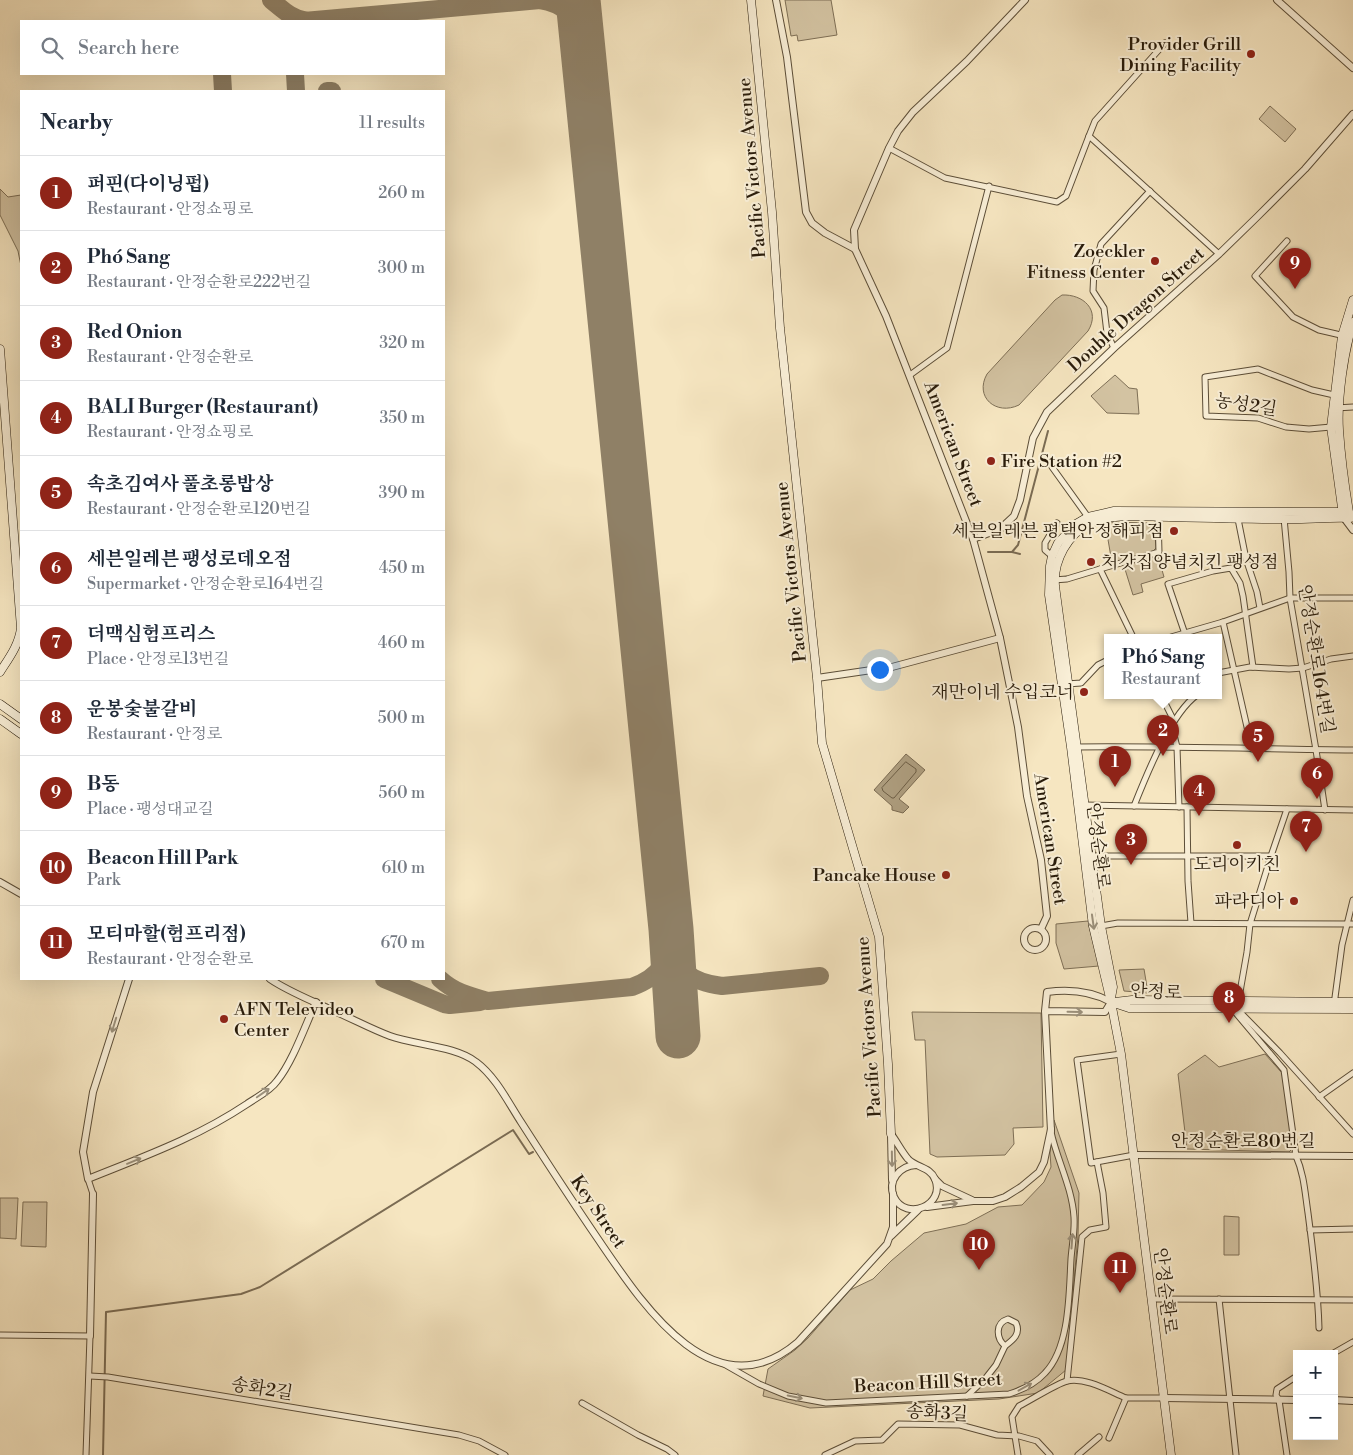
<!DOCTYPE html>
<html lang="en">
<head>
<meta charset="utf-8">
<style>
  :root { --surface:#fff; --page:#f2f2f3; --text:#1f2937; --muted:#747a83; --line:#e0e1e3; --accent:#8f2418 }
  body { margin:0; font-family:"Libre Bodoni","Noto Serif KR",serif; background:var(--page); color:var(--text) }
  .controls { position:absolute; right:15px; bottom:15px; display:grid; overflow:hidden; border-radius:0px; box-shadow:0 5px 20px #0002 }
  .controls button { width:45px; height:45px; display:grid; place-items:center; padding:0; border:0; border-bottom:1px solid var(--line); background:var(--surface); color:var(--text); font:25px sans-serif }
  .you { position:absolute; left:879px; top:669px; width:18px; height:18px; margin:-12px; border:4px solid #fff; border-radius:50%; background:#1a73e8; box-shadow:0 0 0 8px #1a73e833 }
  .badge { display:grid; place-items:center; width:32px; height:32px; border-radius:50%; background:var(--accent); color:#fff; font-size:16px; font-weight:700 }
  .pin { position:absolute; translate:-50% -41px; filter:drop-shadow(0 1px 2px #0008) }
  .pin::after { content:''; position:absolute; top:26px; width:18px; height:15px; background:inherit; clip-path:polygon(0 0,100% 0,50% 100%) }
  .popup { position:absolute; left:1104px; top:634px; width:118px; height:65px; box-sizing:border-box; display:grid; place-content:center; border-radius:0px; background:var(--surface); filter:drop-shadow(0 1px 4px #0005); font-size:16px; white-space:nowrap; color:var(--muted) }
  .popup b { font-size:19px; color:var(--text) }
  .popup::after { content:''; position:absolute; left:50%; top:100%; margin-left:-10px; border:10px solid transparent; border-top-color:var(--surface) }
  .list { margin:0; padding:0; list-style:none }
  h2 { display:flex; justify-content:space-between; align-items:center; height:65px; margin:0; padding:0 20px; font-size:21px }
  h2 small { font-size:16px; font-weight:400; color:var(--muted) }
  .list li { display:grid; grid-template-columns:32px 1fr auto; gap:15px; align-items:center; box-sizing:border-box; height:75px; padding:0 20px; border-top:1px solid var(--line) }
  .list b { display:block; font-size:19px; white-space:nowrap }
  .list p { margin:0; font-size:16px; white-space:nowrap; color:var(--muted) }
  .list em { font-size:16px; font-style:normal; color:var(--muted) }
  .icon { flex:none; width:28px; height:28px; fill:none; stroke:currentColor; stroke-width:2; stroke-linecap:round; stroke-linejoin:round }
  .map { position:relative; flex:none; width:1353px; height:1455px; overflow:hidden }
  .search { position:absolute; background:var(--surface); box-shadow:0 5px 20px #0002; left:20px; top:20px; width:425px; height:55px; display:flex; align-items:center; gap:12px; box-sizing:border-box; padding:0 18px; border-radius:0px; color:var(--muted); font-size:19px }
  .panel { position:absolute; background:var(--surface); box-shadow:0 5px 20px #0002; left:20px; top:90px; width:425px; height:890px; border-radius:0px }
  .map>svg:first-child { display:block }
</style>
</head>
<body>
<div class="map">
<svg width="1353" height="1455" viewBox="0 0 1353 1455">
  <rect width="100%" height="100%" fill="#f6e6c1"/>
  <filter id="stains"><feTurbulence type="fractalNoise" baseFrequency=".004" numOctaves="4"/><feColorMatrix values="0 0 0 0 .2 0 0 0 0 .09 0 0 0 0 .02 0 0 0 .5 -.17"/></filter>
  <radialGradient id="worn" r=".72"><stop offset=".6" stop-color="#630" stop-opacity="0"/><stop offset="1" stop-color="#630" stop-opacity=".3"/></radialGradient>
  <!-- green -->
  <g fill="#d3c3a2" stroke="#7e6f56">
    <polygon points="785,0 831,0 837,35 798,41 797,35 791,36"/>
    <polygon points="1270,106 1296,129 1285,142 1259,119"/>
    <polygon points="0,189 8,197 21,195 21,266 18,251 0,215"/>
    <path d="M1062,295c21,-1 39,15 26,36l-69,74c-23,11 -45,-8 -32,-31l68,-74z"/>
    <polygon points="1115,375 1129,388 1137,389 1139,414 1107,413 1091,396"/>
    <polygon points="1105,522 1154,523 1156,548 1152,552 1112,563"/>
    <polygon points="1158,556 1164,577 1141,584 1143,592 1133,595 1124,566"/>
    <polygon points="1088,921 1099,966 1064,969 1056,943 1056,924"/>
    <polygon points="1144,969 1148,993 1124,991 1119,970"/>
    <polygon points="912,1012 1041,1013 1043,1127 1013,1128 1014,1144 1005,1155 937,1157 930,1154 925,1040 915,1040"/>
    <polygon points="1265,1054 1282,1073 1293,1148 1289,1152 1187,1149 1178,1074 1205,1055 1219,1067"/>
    <polygon points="1054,1120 1079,1193 1078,1236 1066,1370 1038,1393 999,1399 810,1408 763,1396 768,1369 795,1350 808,1338 850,1290 873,1279 891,1261 924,1233 966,1224 998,1207 1022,1205 1044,1182 1051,1167 1050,1153"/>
    <polygon points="0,1198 18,1198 16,1239 0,1238"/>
    <polygon points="23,1202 47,1202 46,1247 21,1246"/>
    <polygon points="1224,1216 1239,1217 1239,1255 1224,1255"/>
  </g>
  <!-- water -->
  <polygon fill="#b0a183" stroke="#7a6b53" points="906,754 925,770 899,799 909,807 903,813 892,810 892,806 874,790"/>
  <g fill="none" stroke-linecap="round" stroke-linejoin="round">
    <!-- shore -->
    <polygon stroke="#6c5e46" stroke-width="1" points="906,762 916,769 916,772 894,798 892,798 883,791 882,788"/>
    <!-- stream -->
    <g stroke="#7a6b53" stroke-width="2">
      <polyline points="988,552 1012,552 1020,554"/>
      <polyline points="1012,552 1018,545 1048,431"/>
      <polyline points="103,1455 106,1312 241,1294 260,1287 513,1130 529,1154 533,1152"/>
    </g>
    <!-- taxiway -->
    <g stroke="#8f8066" stroke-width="18">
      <path d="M271,0c11,9 21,19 36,21"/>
      <path d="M542,0h-2c25,4 35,16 42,39"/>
      <polyline points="304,21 540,0"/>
      <polyline points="222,74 223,91"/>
      <polyline points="295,74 296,91"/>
      <polyline points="327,91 332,91"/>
      <path d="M672,940c5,32 19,42 50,46l98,-10"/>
      <polyline points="384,979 444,1004 450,1005 480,1002"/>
      <path d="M440,979c14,13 30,17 48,22l144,-14c30,-11 37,-27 39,-58"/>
    </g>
    <!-- runway -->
    <polyline stroke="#8f8066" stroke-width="45" points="578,0 671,929 678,1036"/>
    <defs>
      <g id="minor">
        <polyline points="1089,136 1095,121 1165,43"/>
        <polyline points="889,148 945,178 1057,202 1066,196 1089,136 1219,254"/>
        <polyline points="1287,241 1255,276 1293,317 1319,330 1345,336"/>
        <polyline points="1114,348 1107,333 1104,308 1093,291 1094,270 1101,244 1150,191"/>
        <polyline points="910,375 947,348 989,186"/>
        <polyline points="1336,408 1353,407"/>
        <polyline points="1331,427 1309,429 1286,427 1258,418 1206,416 1205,377 1258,369 1312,390 1334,395"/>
        <polyline points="1052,467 1088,517"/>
        <polyline points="1284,518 1289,572 1290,598 1316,750 1325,810"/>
        <polyline points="1238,519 1246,559 1257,592 1260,608"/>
        <polyline points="1052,556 1045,550 1045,543 1057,523"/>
        <polyline points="1100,569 1159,552 1158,516"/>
        <polyline points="1054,580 1067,579 1100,569 1133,637"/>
        <polyline points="1223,622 1252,749"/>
        <polyline points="1185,634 1168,584 1213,571 1231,568 1240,583 1243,596 1253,667"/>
        <polyline points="1171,637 1223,622 1290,598 1353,598"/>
        <polyline points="1218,673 1250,667 1289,669 1303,668 1331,659 1353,656"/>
        <polyline points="1067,684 1081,683 1098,665 1108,660"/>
        <polyline points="1161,695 1172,717 1172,727 1177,747 1179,807"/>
        <path d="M1076,747c92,-1 185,2 277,3"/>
        <polyline points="1084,805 1353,810"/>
        <path d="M1134,806c12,-30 37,-93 63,-111"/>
        <polyline points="1187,807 1188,881 1191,923"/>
        <polyline points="1287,809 1271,856 1250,924 1247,952 1237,1009 1280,1053 1353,1134"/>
        <polyline points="1092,856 1271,856"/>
        <polyline points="1101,926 1118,923 1353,924"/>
        <polyline points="1334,1005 1342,945 1353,900"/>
        <path d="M1235,1012l49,58 12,86c8,18 9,37 12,57 5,38 10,77 11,115"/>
        <polyline points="1121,1054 1077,1060 1091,1163 1134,1155"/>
        <polyline points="1319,1097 1353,1073"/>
        <polyline points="88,1179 93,1194"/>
        <polyline points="1310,1230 1353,1229"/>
        <polyline points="1151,1299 1353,1300"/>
        <polyline points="1219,1299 1236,1455"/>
        <path d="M1008,1319l8,4c5,11 -3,17 -11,23 -9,-8 -10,-23 3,-27z"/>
        <polyline points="0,1335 90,1336 86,1455"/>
        <polyline points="1332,1354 1353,1342"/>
        <path d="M724,1364l35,20 29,12 38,7 183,-9c13,-4 27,-11 36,-21 25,-26 24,-80 26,-114 1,-14 4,-28 3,-42 -2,-30 -17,-57 -23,-85"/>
        <polyline points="90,1376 108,1377 459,1435 479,1441 505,1455"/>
        <polyline points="1067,1381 1082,1237 1090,1230 1106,1227 1103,1193 1097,1162"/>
        <polyline points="967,1396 985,1379 996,1365 1005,1346"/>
        <polyline points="582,1403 638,1435 667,1449 675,1455"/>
        <polyline points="1109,1438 1126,1398 1164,1398"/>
        <polyline points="825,1455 855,1441 882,1440 898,1424 960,1425 997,1435 1019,1436 1037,1441 1050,1455"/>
        <path d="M1018,1455l-6,-38 7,-11c12,-6 37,-22 48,-25 19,-4 42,10 59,17"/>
        <polyline points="1078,1455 1099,1437"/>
        <polyline points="1287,1455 1279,1400 1276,1395 1277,1389 1297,1376"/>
      </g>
      <g id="tertiary">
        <polyline points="776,0 787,57 806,212 812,223 825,233 855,249 886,316 973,539 1000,638 1018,727 1027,796 1041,860 1047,916 1041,929"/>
        <polyline points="1277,0 1353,68"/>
        <polyline points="855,249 854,230 889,148 898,131 913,112 967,61 1025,0"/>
        <polyline points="1344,518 1353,530"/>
        <polyline points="973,539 1000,529 1014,516 1020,500 1033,438 1047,412 1114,348 1219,254 1257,217 1305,169 1353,114"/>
        <polyline points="817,678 892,667 1000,638"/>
        <polyline points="0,882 21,894"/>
        <circle cx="1035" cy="939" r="11"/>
        <path d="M129,979l-36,113 -10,60 5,27c57,-23 108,-41 159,-75 10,-7 23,-13 30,-23 16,-20 28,-55 39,-79"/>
        <path d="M270,979c19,13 43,22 64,32 19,8 37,18 56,25 25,9 66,10 86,26 20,15 32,40 45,60 25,39 51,79 77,117 43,63 115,176 200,103l89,-98 6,-17v-33"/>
        <path d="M1045,1011l60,1 6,-10c-20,-11 -42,-13 -64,-10l-2,19 6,120"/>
        <path d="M891,1134c6,8 11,18 17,25 9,9 22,8 27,20 11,26 -29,43 -41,18 -7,-17 6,-31 22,-32"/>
        <polyline points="891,1135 892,1180"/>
        <polyline points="1134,1155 1353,1156"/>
        <polyline points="935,1179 942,1186 972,1200"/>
        <polyline points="927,1207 973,1201 993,1201 1005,1197 1021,1187 1039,1172 1044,1162 1051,1129"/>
        <polyline points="891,1236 918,1210"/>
        <polyline points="90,1336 93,1194"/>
        <polyline points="1164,1398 1297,1400"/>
        <polyline points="1334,1400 1353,1401"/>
      </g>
      <g id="secondary">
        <polyline points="751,0 772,212 780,328 817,678 822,743 879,937 888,1064 891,1134"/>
        <path d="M0,349l21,279c-2,17 -12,30 -21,44"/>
        <polyline points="1343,515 1331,427 1342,336 1353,300"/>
        <polyline points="0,704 21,719"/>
        <polyline points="0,719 21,734"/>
        <path d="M1111,998l2,-11 -12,-61 -46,-340c-2,-25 13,-53 36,-63 23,-10 54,-6 79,-6 37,1 74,2 111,2 23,1 46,-2 69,-1 -5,-29 -9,-59 -11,-88 -2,-32 5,-78 14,-108"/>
        <polyline points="1111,1002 1129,1008 1353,1009"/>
        <polyline points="1115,1002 1132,1000 1353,1002"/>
        <polyline points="1171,1455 1121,1054 1111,1002 1093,926 1071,747 1049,595 1050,566 1052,556 1058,543 1076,524 1088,517 1114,511 1343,512 1349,513"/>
      </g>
    </defs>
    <!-- minor casing -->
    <use href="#minor" stroke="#5c4e38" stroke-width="7"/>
    <!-- tertiary casing -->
    <use href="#tertiary" stroke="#5c4e38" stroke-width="8"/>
    <!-- secondary casing -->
    <use href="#secondary" stroke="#281b0a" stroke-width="9"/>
    <!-- minor -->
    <use href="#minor" stroke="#f9efd7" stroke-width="5"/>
    <!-- tertiary -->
    <use href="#tertiary" stroke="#f9efd7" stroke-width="6"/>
    <!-- secondary -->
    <use href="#secondary" stroke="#f9efd7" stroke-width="8"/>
  </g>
  <!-- one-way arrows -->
  <defs><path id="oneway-shaft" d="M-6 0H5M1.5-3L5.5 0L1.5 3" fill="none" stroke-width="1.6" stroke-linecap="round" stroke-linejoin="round" transform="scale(1.25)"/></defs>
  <g stroke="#9b907b">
    <use href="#oneway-shaft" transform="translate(1093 922) rotate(82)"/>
    <use href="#oneway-shaft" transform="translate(1075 1012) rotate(1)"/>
    <use href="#oneway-shaft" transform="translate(114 1025) rotate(107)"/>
    <use href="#oneway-shaft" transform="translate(263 1093) rotate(-35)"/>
    <use href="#oneway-shaft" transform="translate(892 1159) rotate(89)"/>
    <use href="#oneway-shaft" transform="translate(134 1161) rotate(-22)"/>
    <use href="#oneway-shaft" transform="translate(950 1204) rotate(-7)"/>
    <use href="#oneway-shaft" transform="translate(1072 1241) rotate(-86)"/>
    <use href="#oneway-shaft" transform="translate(1025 1387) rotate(-29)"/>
    <use href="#oneway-shaft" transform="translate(795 1397) rotate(12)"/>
  </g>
  <!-- markers -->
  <g fill="#8f2418" stroke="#f9efd7" stroke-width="2">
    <circle cx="1251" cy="54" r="5"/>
    <circle cx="1155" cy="261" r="5"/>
    <circle cx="991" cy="461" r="5"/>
    <circle cx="1174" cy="531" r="5"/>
    <circle cx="1091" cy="562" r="5"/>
    <circle cx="1084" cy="692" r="5"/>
    <circle cx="1237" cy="845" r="5"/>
    <circle cx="946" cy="875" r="5"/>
    <circle cx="1294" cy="901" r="5"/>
    <circle cx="224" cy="1019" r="5"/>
  </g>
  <g text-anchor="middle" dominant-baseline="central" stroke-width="4" stroke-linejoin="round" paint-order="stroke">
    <!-- poi labels -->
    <g font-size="18" fill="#281b0a" stroke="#f9efd7" text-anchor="end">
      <text x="1241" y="44">Provider Grill<tspan x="1241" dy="21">Dining Facility</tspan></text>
      <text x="1145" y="251">Zoeckler<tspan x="1145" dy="21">Fitness Center</tspan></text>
      <text x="1001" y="461" text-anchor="start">Fire Station #2</text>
      <text x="1164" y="531">세븐일레븐 평택안정해피점</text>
      <text x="1101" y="562" text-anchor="start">처갓집양념치킨 팽성점</text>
      <text x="1074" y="692">재만이네 수입코너</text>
      <text x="1237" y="864" text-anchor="middle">도리이키친</text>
      <text x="936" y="875">Pancake House</text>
      <text x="1284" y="901">파라디아</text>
      <text x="234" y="1009" text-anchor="start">AFN Televideo<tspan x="234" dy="21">Center</tspan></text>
    </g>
    <!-- street labels -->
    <g font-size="18" fill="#281b0a" stroke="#f9efd7">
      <text transform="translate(752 168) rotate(-95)">Pacific Victors Avenue</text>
      <text transform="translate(1136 310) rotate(-42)">Double Dragon Street</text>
      <text transform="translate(1246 405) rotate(9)">농성2길</text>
      <text transform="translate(953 444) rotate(69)">American Street</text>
      <text transform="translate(791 572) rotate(-96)">Pacific Victors Avenue</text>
      <text transform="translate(1316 659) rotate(81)">안정순환로164번길</text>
      <text transform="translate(1050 839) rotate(81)">American Street</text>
      <text transform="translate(1098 846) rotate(83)">안정순환로</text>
      <text transform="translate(1156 992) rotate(3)">안정로</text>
      <text transform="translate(869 1027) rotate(-94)">Pacific Victors Avenue</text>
      <text x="1243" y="1141">안정순환로80번길</text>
      <text transform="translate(598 1212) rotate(56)">Key Street</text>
      <text transform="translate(1165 1291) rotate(83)">안정순환로</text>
      <text transform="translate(928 1383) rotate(-3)">Beacon Hill Street</text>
      <text transform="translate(262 1389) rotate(9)">송화2길</text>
      <text transform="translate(937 1413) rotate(3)">송화3길</text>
    </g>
  </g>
  <rect width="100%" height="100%" filter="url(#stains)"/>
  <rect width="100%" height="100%" fill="url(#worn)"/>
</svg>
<div class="controls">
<button>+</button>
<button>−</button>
</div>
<div class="you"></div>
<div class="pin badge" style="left:1115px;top:787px">1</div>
<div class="pin badge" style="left:1163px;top:756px">2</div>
<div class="popup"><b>Phó Sang</b>Restaurant</div>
<div class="pin badge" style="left:1131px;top:865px">3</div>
<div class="pin badge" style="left:1199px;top:816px">4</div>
<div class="pin badge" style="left:1258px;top:762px">5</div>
<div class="pin badge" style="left:1317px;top:799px">6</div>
<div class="pin badge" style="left:1306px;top:852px">7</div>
<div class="pin badge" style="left:1229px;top:1023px">8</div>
<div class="pin badge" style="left:1295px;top:289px">9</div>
<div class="pin badge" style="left:979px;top:1270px">10</div>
<div class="pin badge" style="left:1120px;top:1293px">11</div>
<div class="search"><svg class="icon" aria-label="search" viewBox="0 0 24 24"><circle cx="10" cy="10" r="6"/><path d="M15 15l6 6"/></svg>Search here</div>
<section class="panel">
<h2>Nearby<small>11 results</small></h2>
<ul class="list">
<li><span class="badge">1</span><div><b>퍼핀(다이닝펍)</b><p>Restaurant · 안정쇼핑로</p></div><em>260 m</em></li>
<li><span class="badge">2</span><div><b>Phó Sang</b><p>Restaurant · 안정순환로222번길</p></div><em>300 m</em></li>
<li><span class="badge">3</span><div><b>Red Onion</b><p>Restaurant · 안정순환로</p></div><em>320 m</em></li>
<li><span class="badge">4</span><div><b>BALI Burger (Restaurant)</b><p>Restaurant · 안정쇼핑로</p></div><em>350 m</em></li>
<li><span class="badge">5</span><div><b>속초김여사 풀초롱밥상</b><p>Restaurant · 안정순환로120번길</p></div><em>390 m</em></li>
<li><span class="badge">6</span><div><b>세븐일레븐 팽성로데오점</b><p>Supermarket · 안정순환로164번길</p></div><em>450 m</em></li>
<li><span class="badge">7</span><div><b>더맥심험프리스</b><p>Place · 안정로13번길</p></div><em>460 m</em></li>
<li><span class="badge">8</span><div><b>운봉숯불갈비</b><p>Restaurant · 안정로</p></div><em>500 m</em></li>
<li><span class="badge">9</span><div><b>B동</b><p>Place · 팽성대교길</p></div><em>560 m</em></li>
<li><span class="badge">10</span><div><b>Beacon Hill Park</b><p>Park</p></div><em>610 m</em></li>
<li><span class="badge">11</span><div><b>모티마할(험프리점)</b><p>Restaurant · 안정순환로</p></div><em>670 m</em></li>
</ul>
</section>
</div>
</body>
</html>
